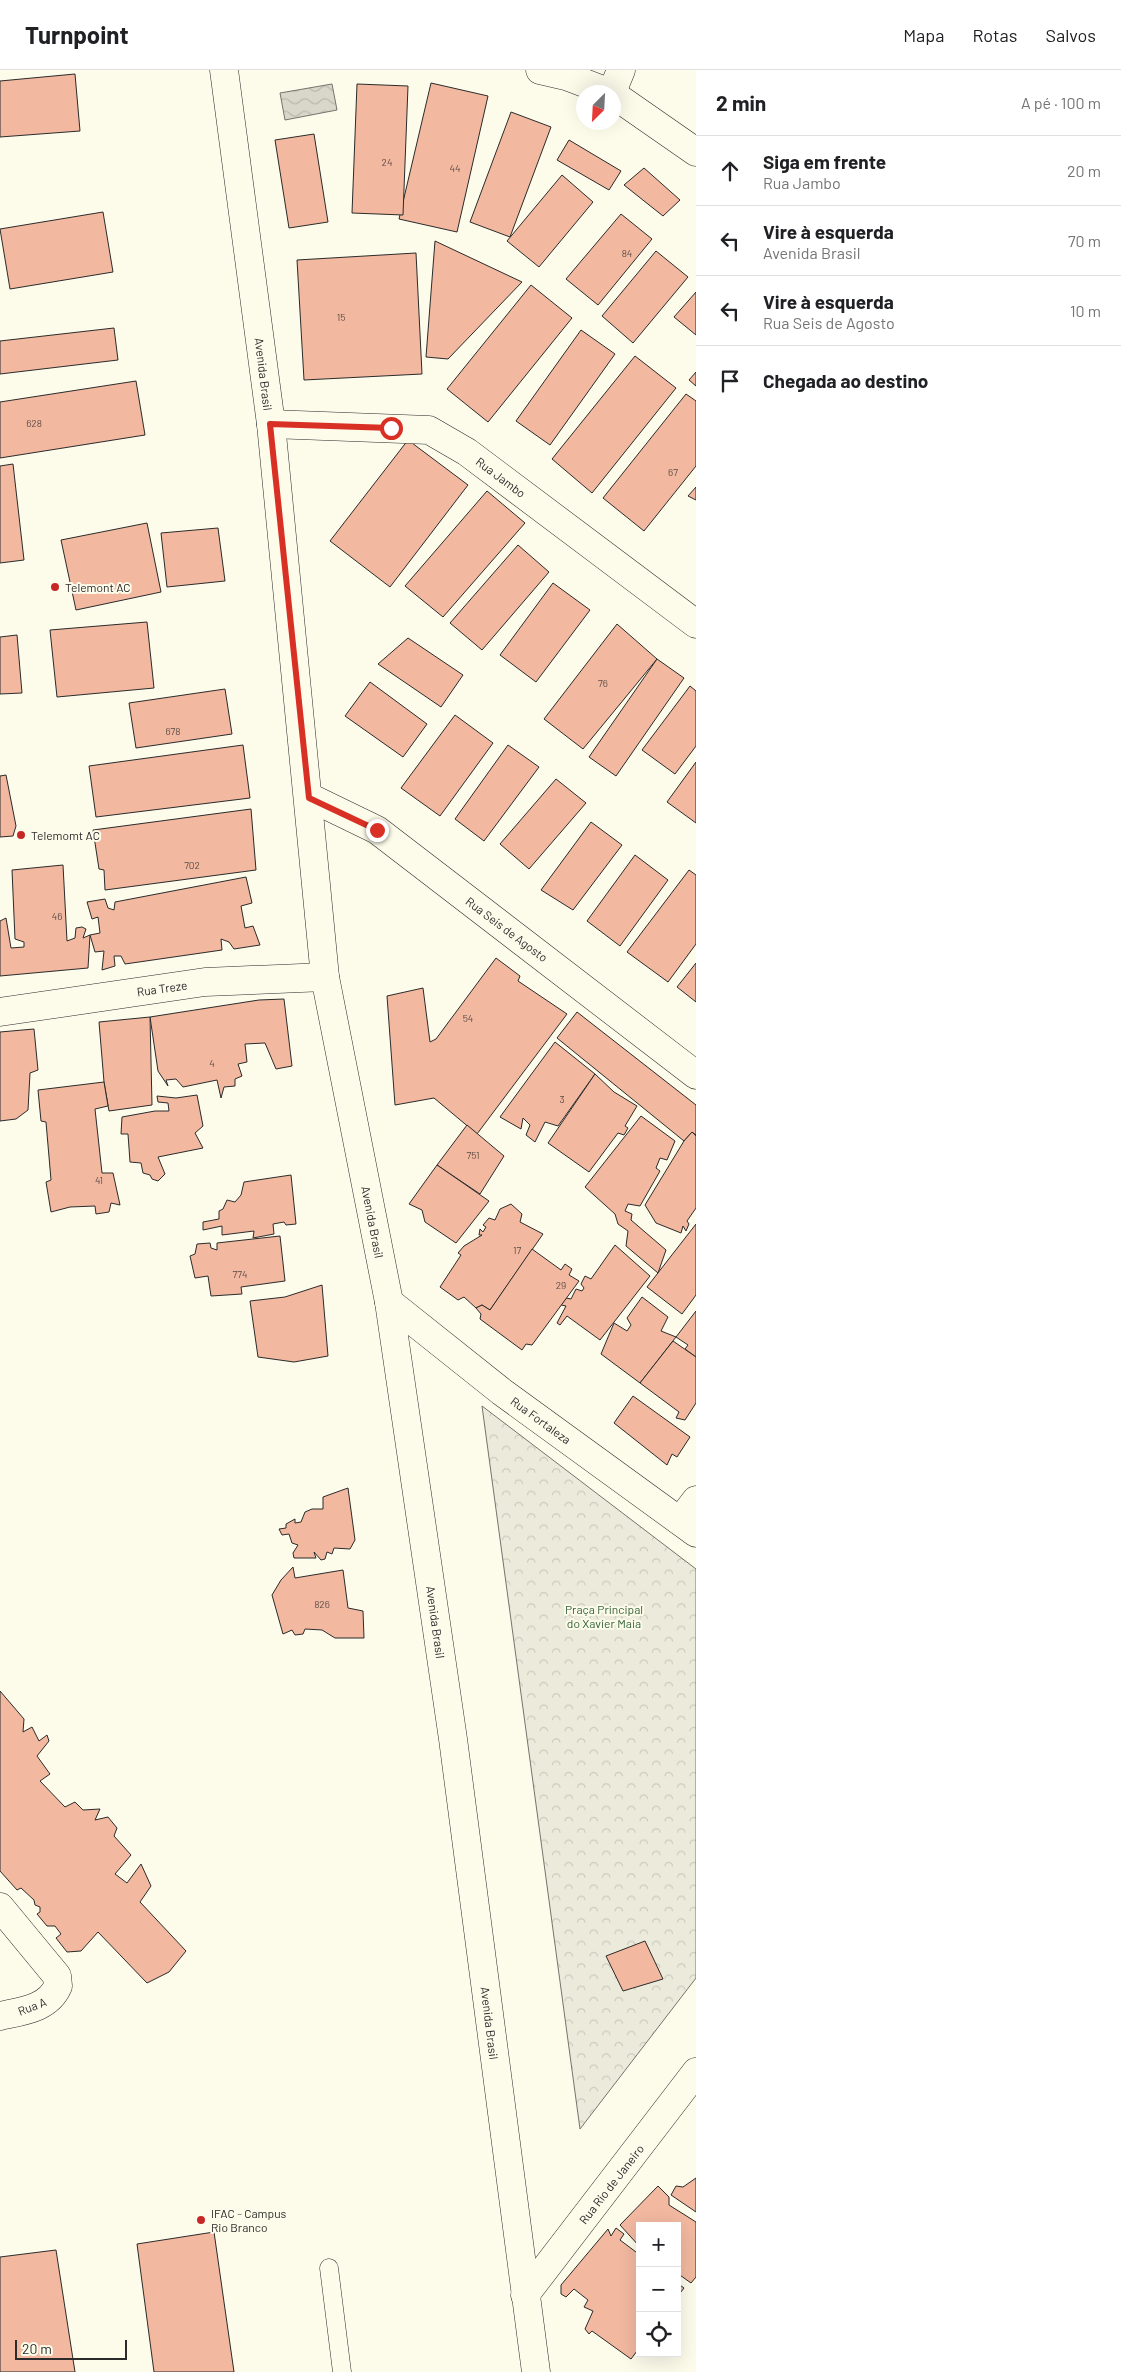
<!DOCTYPE html>
<html lang="pt">
<head>
<meta charset="utf-8">
<style>
  :root { --surface:#fff; --page:#f2f2f2; --text:#202124; --muted:#757577; --line:#e0e0e0 }
  body { margin:0; font-family:Barlow,sans-serif; background:var(--page); color:var(--text) }
  .controls { position:absolute; right:15px; bottom:15px; display:grid; overflow:hidden; border-radius:0px; box-shadow:0 5px 20px #0002 }
  .controls button { width:45px; height:45px; display:grid; place-items:center; padding:0; border:0; border-bottom:1px solid var(--line); background:var(--surface); color:var(--text); font:25px sans-serif }
  .compass { position:absolute; left:576px; top:15px; width:45px; height:45px; border-radius:50%; background:var(--surface); box-shadow:0 5px 20px #0002; rotate:204deg }
  .scale { position:absolute; left:15px; bottom:12px; width:112px; box-sizing:border-box; padding-left:5px; border:2px solid #2b2b2b; border-top:0; font-size:14px; line-height:18px; white-space:nowrap; color:#2b2b2b; -webkit-text-stroke:4px #fdfbea; paint-order:stroke }
  .stop { position:absolute; width:15px; height:15px; margin:-11px; border:4px solid #d93025; border-radius:50%; background:#fff }
  .stop.end { background:#d93025; border-color:#fff; box-shadow:0 1px 5px #0008 }
  .list { margin:0; padding:0; list-style:none }
  h2 { display:flex; justify-content:space-between; align-items:center; height:65px; margin:0; padding:0 20px; font-size:21px }
  h2 small { font-size:16px; font-weight:400; color:var(--muted) }
  .list li { display:grid; grid-template-columns:32px 1fr auto; gap:15px; align-items:center; box-sizing:border-box; height:70px; padding:0 20px; border-top:1px solid var(--line) }
  .list b { display:block; font-size:19px; white-space:nowrap }
  .list p { margin:0; font-size:16px; white-space:nowrap; color:var(--muted) }
  .list em { font-size:16px; font-style:normal; color:var(--muted) }
  .icon { flex:none; width:28px; height:28px; fill:none; stroke:currentColor; stroke-width:2; stroke-linecap:round; stroke-linejoin:round }
  .map { position:relative; flex:none; width:696px; height:2302px; overflow:hidden }
  header { display:flex; align-items:center; gap:30px; box-sizing:border-box; height:70px; padding:0 25px; background:var(--surface); border-bottom:1px solid var(--line) }
  header strong { font-size:24px }
  nav { display:flex; gap:28px; margin-inline-start:auto; font-size:18px }
  main { display:flex }
  aside { flex:1; background:var(--surface) }
  .map>svg:first-child { display:block }
</style>
</head>
<body>
<header>
<strong>Turnpoint</strong>
<nav><a>Mapa</a><a>Rotas</a><a>Salvos</a></nav>
</header>
<main>
<div class="map">
<svg width="696" height="2302" viewBox="0 0 696 2302">
  <defs>
    <pattern id="park-crowns" width="20" height="18" patternUnits="userSpaceOnUse" patternTransform="scale(1.25)"><rect width="20" height="18" fill="#ecebdb"/><path d="M2 6a3 3 0 1 1 6 0M12 15a3 3 0 1 1 6 0" fill="none" stroke="#cbcabc"/></pattern>
    <pattern id="water-waves" width="16" height="10" patternUnits="userSpaceOnUse" patternTransform="scale(1.25)"><rect width="16" height="10" fill="#d8d7c9"/><path d="M0 5q4-4 8 0t8 0" fill="none" stroke="#bab9ad"/></pattern>
  </defs>
  <rect width="100%" height="100%" fill="#fdfbea"/>
  <!-- park -->
  <polygon fill="url(#park-crowns)" stroke="#74746e" points="482,1336 696,1499 696,1908 580,2059"/>
  <!-- water -->
  <polygon fill="url(#water-waves)" stroke="#74746e" points="332,14 337,40 285,50 280,23"/>
  <!-- building -->
  <g fill="#f2b8a0" stroke="#2b2b2b">
    <polygon points="75,4 80,61 0,67 0,11"/>
    <polygon points="431,13 488,26 457,162 399,149"/>
    <polygon points="357,14 408,16 403,145 352,143"/>
    <polygon points="511,42 551,57 510,167 470,152"/>
    <polygon points="314,64 328,152 289,158 275,70"/>
    <polygon points="569,70 621,101 609,120 557,90"/>
    <polygon points="644,98 680,130 663,146 624,115"/>
    <polygon points="562,105 593,132 539,197 507,171"/>
    <polygon points="103,142 113,202 10,219 0,159"/>
    <polygon points="621,144 652,169 598,235 566,209"/>
    <polygon points="435,171 522,212 448,289 426,287"/>
    <polygon points="656,181 688,207 633,273 602,246"/>
    <polygon points="416,183 422,304 304,310 297,190"/>
    <polygon points="531,215 572,248 488,352 447,319"/>
    <polygon points="696,222 696,265 674,247"/>
    <polygon points="114,258 118,290 0,304 0,271"/>
    <polygon points="581,260 615,284 550,375 516,351"/>
    <polygon points="635,286 676,318 592,423 552,389"/>
    <polygon points="696,302 696,316 689,310"/>
    <polygon points="136,311 145,365 0,388 0,332"/>
    <polygon points="686,324 696,331 696,396 644,461 603,428"/>
    <polygon points="408,370 468,415 390,517 330,471"/>
    <polygon points="13,394 24,490 0,493 0,396"/>
    <polygon points="696,417 696,430 688,426"/>
    <polygon points="487,421 525,453 443,547 405,516"/>
    <polygon points="147,453 161,522 76,540 61,470"/>
    <polygon points="218,458 225,511 167,517 161,463"/>
    <polygon points="518,475 549,502 482,580 450,553"/>
    <polygon points="553,513 590,540 536,612 500,585"/>
    <polygon points="147,552 154,618 57,627 50,560"/>
    <polygon points="617,554 657,589 583,679 544,649"/>
    <polygon points="17,565 22,623 0,624 0,567"/>
    <polygon points="408,568 463,605 441,637 378,594"/>
    <polygon points="657,589 684,608 616,706 589,687"/>
    <polygon points="370,612 427,654 403,687 345,646"/>
    <polygon points="690,616 696,621 696,676 675,704 642,680"/>
    <polygon points="225,619 232,664 136,678 129,633"/>
    <polygon points="455,645 493,673 440,746 401,718"/>
    <polygon points="243,675 250,728 96,747 89,696"/>
    <polygon points="508,675 539,697 484,771 455,749"/>
    <polygon points="696,692 696,753 667,732"/>
    <polygon points="6,705 16,756 13,766 0,767 0,706"/>
    <polygon points="556,709 586,733 529,799 500,774"/>
    <polygon points="251,739 256,800 105,820 104,800 99,799 93,760"/>
    <polygon points="591,752 622,775 573,840 541,820"/>
    <polygon points="635,785 668,810 620,876 587,851"/>
    <polygon points="63,795 67,871 75,868 76,858 82,857 86,859 83,868 90,865 88,898 0,906 0,851 6,848 11,878 24,877 24,872 15,869 12,800"/>
    <polygon points="689,800 696,805 696,874 668,912 627,882"/>
    <polygon points="246,807 252,833 241,836 245,858 253,856 260,875 234,879 229,872 221,869 222,880 125,894 121,886 114,886 115,896 102,900 104,881 95,882 90,865 100,863 98,847 92,849 87,832 105,829 108,838 114,840 115,832"/>
    <polygon points="496,888 520,906 518,911 567,944 477,1064 434,1028 395,1035 387,926 423,918 430,972 436,969"/>
    <polygon points="696,893 696,932 677,917"/>
    <polygon points="284,929 292,996 276,999 265,973 245,974 247,992 238,994 242,1006 235,1009 235,1016 224,1017 221,1028 217,1010 183,1017 176,1009 166,1010 168,1016 158,1001 150,947 259,930"/>
    <polygon points="577,942 696,1035 696,1065 692,1062 684,1071 557,968"/>
    <polygon points="150,947 152,1035 109,1041 104,1012 99,952"/>
    <polygon points="34,959 38,1000 30,1003 28,1040 16,1049 0,1051 0,962"/>
    <polygon points="555,972 595,1004 558,1056 545,1052 535,1072 526,1065 530,1055 523,1048 521,1059 500,1047"/>
    <polygon points="595,1004 614,1022 637,1036 625,1056 628,1058 624,1065 618,1063 589,1102 548,1073"/>
    <polygon points="104,1012 108,1036 95,1039 102,1103 113,1103 120,1135 111,1133 109,1142 96,1144 95,1136 70,1137 51,1142 46,1112 51,1110 46,1052 41,1051 38,1020"/>
    <polygon points="197,1025 203,1056 195,1063 203,1078 158,1087 165,1104 158,1111 152,1109 150,1105 143,1103 141,1093 130,1092 128,1064 121,1064 122,1047 155,1041 169,1041 168,1033 158,1032 157,1026 176,1028"/>
    <polygon points="641,1046 675,1071 667,1090 660,1088 656,1098 660,1101 640,1136 628,1134 625,1141 632,1144 631,1150 666,1180 658,1203 626,1176 628,1161 618,1154 615,1144 585,1117"/>
    <polygon points="467,1055 504,1086 480,1124 437,1095"/>
    <polygon points="692,1062 696,1066 696,1138 687,1151 689,1154 686,1161 683,1156 681,1163 656,1153 645,1135 684,1071"/>
    <polygon points="437,1095 489,1131 456,1173 425,1152 422,1140 409,1134"/>
    <polygon points="291,1105 296,1154 286,1155 284,1152 273,1154 274,1164 253,1168 254,1161 222,1165 222,1156 203,1160 203,1152 219,1149 219,1141 223,1139 227,1130 235,1132 241,1125 244,1112"/>
    <polygon points="511,1134 522,1144 520,1152 543,1164 490,1240 482,1235 476,1238 464,1227 458,1230 440,1217 461,1185 458,1183 464,1176 482,1165 479,1165 480,1159 483,1162 486,1157 483,1155 489,1148 495,1150 500,1139"/>
    <polygon points="696,1154 696,1225 682,1244 647,1217"/>
    <polygon points="280,1166 285,1211 241,1217 242,1224 211,1226 208,1206 195,1208 190,1186 195,1184 197,1174 210,1173 211,1178 217,1180 217,1173"/>
    <polygon points="615,1175 650,1206 600,1270 567,1246 560,1255 557,1253 566,1236 561,1235 566,1228 571,1229 576,1219 582,1221 584,1218 581,1214 585,1206 591,1209"/>
    <polygon points="532,1179 561,1200 565,1194 572,1199 569,1205 579,1211 532,1275 526,1274 522,1280 480,1249 481,1244 476,1238 482,1235 490,1240"/>
    <polygon points="322,1215 328,1286 294,1292 258,1287 250,1231 285,1227"/>
    <polygon points="642,1227 668,1247 661,1261 676,1267 640,1313 601,1284 614,1253 627,1261 631,1255 627,1248"/>
    <polygon points="696,1241 696,1287 685,1279 688,1275 676,1267"/>
    <polygon points="673,1271 696,1287 696,1333 685,1350 676,1348 679,1342 640,1313"/>
    <polygon points="633,1326 690,1367 677,1387 672,1384 667,1395 614,1353"/>
    <polygon points="348,1418 355,1470 350,1479 334,1478 332,1484 327,1482 325,1489 321,1490 314,1482 316,1488 294,1488 293,1483 298,1475 292,1473 289,1464 282,1465 279,1459 286,1458 286,1454 295,1449 295,1453 301,1452 305,1442 312,1439 323,1439 323,1427"/>
    <polygon points="293,1497 295,1508 343,1500 348,1538 363,1541 364,1568 335,1568 322,1560 305,1559 303,1564 295,1565 292,1560 283,1564 272,1525 281,1510"/>
    <polygon points="0,1621 24,1649 23,1662 32,1657 39,1671 47,1665 49,1671 37,1686 50,1704 40,1711 65,1737 75,1732 83,1740 100,1739 95,1750 108,1747 117,1758 114,1766 131,1785 115,1804 127,1813 141,1794 151,1816 140,1832 186,1881 169,1902 147,1913 98,1862 81,1881 67,1882 56,1868 61,1864 55,1856 47,1856 37,1844 40,1842 40,1837 35,1835 34,1830 21,1818 17,1820 0,1801"/>
    <polygon points="645,1871 663,1909 623,1921 606,1886"/>
    <polygon points="696,2108 696,2142 671,2125 676,2116 683,2117"/>
    <polygon points="658,2116 669,2127 669,2135 696,2152 696,2207 691,2213 677,2203 677,2156 640,2156 640,2177 620,2155"/>
    <polygon points="616,2158 624,2164 620,2170 640,2185 640,2277 631,2289 592,2261 589,2264 585,2259 593,2241 584,2237 588,2230 574,2219 566,2227 561,2224 561,2215 608,2159 611,2166"/>
    <polygon points="214,2162 234,2302 154,2302 137,2174"/>
    <polygon points="56,2180 75,2302 0,2302 0,2187"/>
    <polygon points="677,2213 684,2218 677,2227"/>
  </g>
  <g fill="none" stroke-linecap="round" stroke-linejoin="round">
    <defs>
      <polyline id="service" points="329,2198 342,2302"/>
      <g id="minor">
        <polyline points="540,0 566,6 608,22"/>
        <polyline points="612,22 621,0"/>
        <polyline points="614,25 696,82"/>
        <polyline points="271,354 429,360 467,382 696,554"/>
        <polyline points="309,727 377,760 696,1005"/>
        <polyline points="0,942 205,912 325,907"/>
        <polyline points="389,1232 502,1322 696,1463"/>
        <polyline points="680,1451 696,1430"/>
        <path d="M0,1837l57,69 1,10c-10,23 -36,25 -58,30"/>
        <polyline points="525,2225 696,2002"/>
      </g>
      <polyline id="tertiary" points="224,0 271,354 325,907 389,1232 453,1669 536,2302"/>
    </defs>
    <!-- service casing -->
    <use href="#service" stroke="#2b2b2b" stroke-width="19"/>
    <!-- minor casing -->
    <use href="#minor" stroke="#2b2b2b" stroke-width="29"/>
    <!-- tertiary casing -->
    <use href="#tertiary" stroke="#2b2b2b" stroke-width="29"/>
    <!-- service -->
    <use href="#service" stroke="#fdfbea" stroke-width="18"/>
    <!-- minor -->
    <use href="#minor" stroke="#fdfbea" stroke-width="28"/>
    <!-- tertiary -->
    <use href="#tertiary" stroke="#fdfbea" stroke-width="28"/>
  </g>
  <g fill="none" stroke-linecap="round" stroke-linejoin="round">
    <!-- route -->
    <polyline stroke="#d93025" stroke-width="6" points="377,760 309,728 270,354 391,358"/>
  </g>
  <!-- markers -->
  <g fill="#c62828" stroke="#fdfbea" stroke-width="2">
    <circle cx="55" cy="517" r="5"/>
    <circle cx="21" cy="765" r="5"/>
    <circle cx="201" cy="2150" r="5"/>
  </g>
  <g text-anchor="middle" dominant-baseline="central" stroke-width="4" stroke-linejoin="round" paint-order="stroke">
    <!-- number labels -->
    <g font-size="10" fill="#5d4e48">
      <text x="387" y="92">24</text>
      <text x="455" y="98">44</text>
      <text x="627" y="183">84</text>
      <text x="341" y="247">15</text>
      <text x="34" y="353">628</text>
      <text x="673" y="402">67</text>
      <text x="603" y="613">76</text>
      <text x="173" y="661">678</text>
      <text x="192" y="795">702</text>
      <text x="57" y="846">46</text>
      <text x="468" y="948">54</text>
      <text x="212" y="993">4</text>
      <text x="562" y="1029">3</text>
      <text x="473" y="1085">751</text>
      <text x="99" y="1110">41</text>
      <text x="517" y="1180">17</text>
      <text x="240" y="1204">774</text>
      <text x="561" y="1215">29</text>
      <text x="322" y="1534">826</text>
    </g>
    <!-- street labels -->
    <g font-size="12" fill="#2b2b2b" stroke="#fdfbea">
      <text transform="translate(264 304) rotate(83)">Avenida Brasil</text>
      <text transform="translate(501 407) rotate(37)">Rua Jambo</text>
      <text transform="translate(507 859) rotate(37)">Rua Seis de Agosto</text>
      <text transform="translate(162 918) rotate(-8)">Rua Treze</text>
      <text transform="translate(373 1152) rotate(79)">Avenida Brasil</text>
      <text transform="translate(541 1350) rotate(36)">Rua Fortaleza</text>
      <text transform="translate(436 1552) rotate(82)">Avenida Brasil</text>
      <text transform="translate(32 1936) rotate(-21)">Rua A</text>
      <text transform="translate(490 1953) rotate(83)">Avenida Brasil</text>
      <text transform="translate(611 2114) rotate(-52)">Rua Rio de Janeiro</text>
    </g>
    <!-- poi labels -->
    <g font-size="12" fill="#2b2b2b" stroke="#fdfbea" text-anchor="start">
      <text x="65" y="517">Telemont AC</text>
      <text x="31" y="765">Telemomt AC</text>
      <text x="211" y="2143">IFAC - Campus<tspan x="211" dy="14">Rio Branco</tspan></text>
    </g>
    <!-- park labels -->
    <g font-size="12" fill="#34623c" stroke="#fdfbea">
      <text x="604" y="1539">Praça Principal<tspan x="604" dy="14">do Xavier Maia</tspan></text>
    </g>
  </g>
</svg>
<div class="controls">
<button>+</button>
<button>−</button>
<button><svg class="icon" aria-label="locate" viewBox="0 0 24 24"><circle cx="12" cy="12" r="6"/><path d="M12 2v4M12 18v4M2 12h4M18 12h4"/></svg></button>
</div>
<svg class="compass" viewBox="-18 -18 36 36"><path d="M0-13l5 13h-10z" fill="#e53935"/><path d="M0 13l5-13h-10z" fill="#757577"/></svg>
<div class="scale">20 m</div>
<div class="stop" style="left:391px;top:358px"></div>
<div class="stop end" style="left:377px;top:760px"></div>
</div>
<aside>
<h2>2 min<small>A pé · 100 m</small></h2>
<ul class="list">
<li><svg class="icon" aria-label="ahead" viewBox="0 0 24 24"><path d="M12 20V5M6 11l6-6 6 6"/></svg><div><b>Siga em frente</b><p>Rua Jambo</p></div><em>20 m</em></li>
<li><svg class="icon" aria-label="left" viewBox="0 0 24 24"><path d="M17 20v-9H6M10 6l-5 5 5 5"/></svg><div><b>Vire à esquerda</b><p>Avenida Brasil</p></div><em>70 m</em></li>
<li><svg class="icon" aria-label="left" viewBox="0 0 24 24"><path d="M17 20v-9H6M10 6l-5 5 5 5"/></svg><div><b>Vire à esquerda</b><p>Rua Seis de Agosto</p></div><em>10 m</em></li>
<li><svg class="icon" aria-label="arrive" viewBox="0 0 24 24"><path d="M6 21V4h12l-3 4 3 4H6"/></svg><div><b>Chegada ao destino</b></div></li>
</ul>
</aside>
</main>
</body>
</html>
